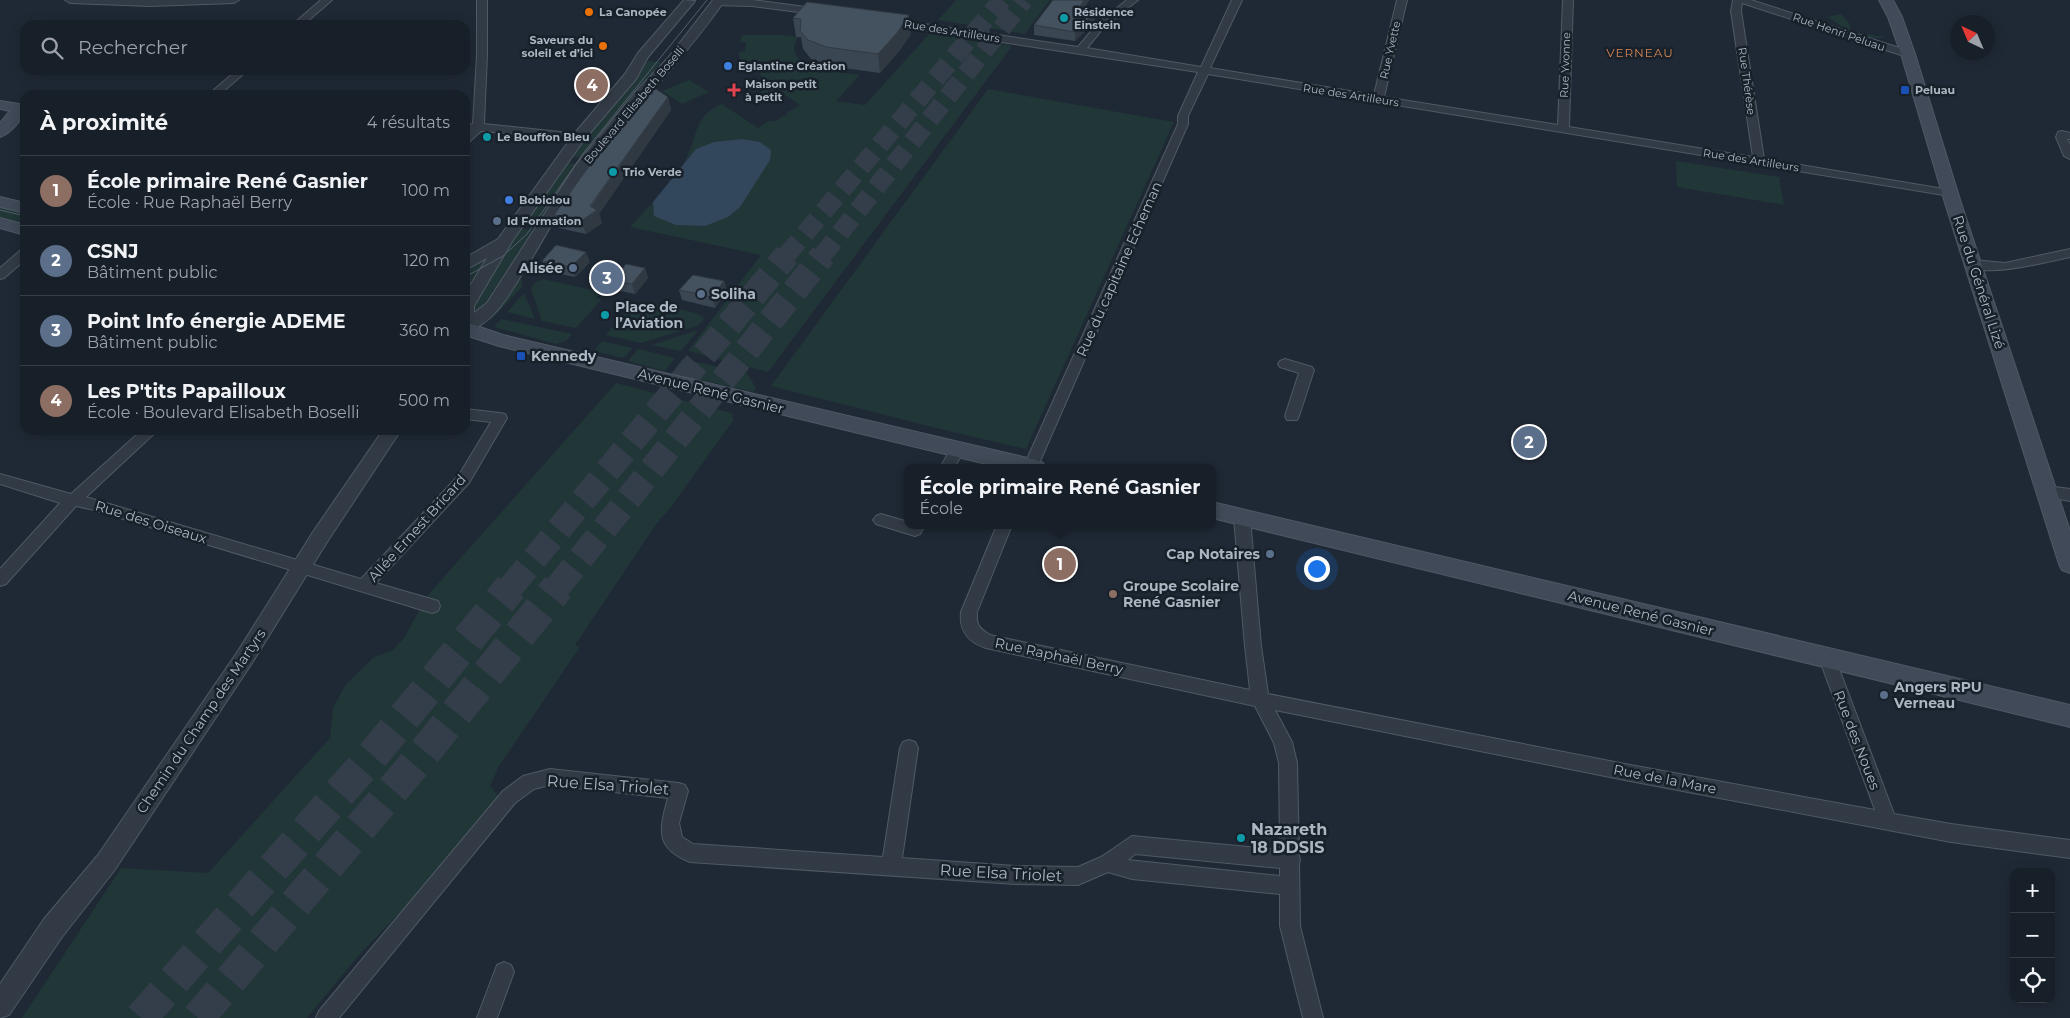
<!DOCTYPE html>
<html lang="fr">
<head>
<meta charset="utf-8">
<style>
  :root { --surface:#171f28; --page:#202730; --text:#f1f3f6; --muted:#9ea2a8; --line:#363d45; --accent:#7cb3f7 }
  body { margin:0; font-family:Montserrat,sans-serif; background:var(--page); color:var(--text) }
  .controls { position:absolute; right:15px; bottom:15px; display:grid; overflow:hidden; border-radius:10px; box-shadow:0 2px 12px #0003 }
  .controls button { width:45px; height:45px; display:grid; place-items:center; padding:0; border:0; border-bottom:1px solid var(--line); background:var(--surface); color:var(--text); font:25px sans-serif }
  .compass { position:absolute; left:1950px; top:15px; width:45px; height:45px; border-radius:50%; background:var(--surface); box-shadow:0 2px 12px #0003; rotate:316deg }
  .you { position:absolute; left:1316px; top:568px; width:18px; height:18px; margin:-12px; border:4px solid #fff; border-radius:50%; background:#1a73e8; box-shadow:0 0 0 8px #1a73e833 }
  .badge { display:grid; place-items:center; width:32px; height:32px; border-radius:50%; background:var(--accent); color:#fff; font-size:16px; font-weight:700 }
  .pin { position:absolute; translate:-50% -50%; border:2px solid #fff; box-shadow:0 1px 5px #0006 }
  .popup { position:absolute; left:904px; top:464px; width:312px; height:65px; box-sizing:border-box; display:grid; place-content:center; border-radius:10px; background:var(--surface); filter:drop-shadow(0 1px 4px #0005); font-size:16px; white-space:nowrap; color:var(--muted) }
  .popup b { font-size:19px; color:var(--text) }
  .popup::after { content:''; position:absolute; left:50%; top:100%; margin-left:-10px; border:10px solid transparent; border-top-color:var(--surface) }
  .list { margin:0; padding:0; list-style:none }
  h2 { display:flex; justify-content:space-between; align-items:center; height:65px; margin:0; padding:0 20px; font-size:21px }
  h2 small { font-size:16px; font-weight:400; color:var(--muted) }
  .list li { display:grid; grid-template-columns:32px 1fr auto; gap:15px; align-items:center; box-sizing:border-box; height:70px; padding:0 20px; border-top:1px solid var(--line) }
  .list b { display:block; font-size:19px; white-space:nowrap }
  .list p { margin:0; font-size:16px; white-space:nowrap; color:var(--muted) }
  .list em { font-size:16px; font-style:normal; color:var(--muted) }
  .icon { flex:none; width:28px; height:28px; fill:none; stroke:currentColor; stroke-width:2; stroke-linecap:round; stroke-linejoin:round }
  .map { position:relative; flex:none; width:2070px; height:1018px; overflow:hidden }
  .search { position:absolute; background:var(--surface); box-shadow:0 2px 12px #0003; left:20px; top:20px; width:450px; height:55px; display:flex; align-items:center; gap:12px; box-sizing:border-box; padding:0 18px; border-radius:15px; color:var(--muted); font-size:19px }
  .panel { position:absolute; background:var(--surface); box-shadow:0 2px 12px #0003; left:20px; top:90px; width:450px; height:345px; border-radius:15px }
  .map>svg:first-child { display:block }
</style>
</head>
<body>
<div class="map">
<svg width="2070" height="1018" viewBox="0 0 2070 1018">
  <rect width="100%" height="100%" fill="#1f2935"/>
  <!-- green -->
  <g fill="#213637">
    <polygon points="956,0 1050,0 1025,34 938,20"/>
    <path d="M1841,14l8,9 3,9 34,5c-21,5 -42,-9 -59,-20z"/>
    <path d="M930,33l82,13 -244,326 -80,-21 73,-96 -131,-28c19,-21 41,-42 55,-66 13,-23 8,-46 37,-57l36,24 12,-8 3,2 15,-8 -2,-1 14,-8 -20,-14 -16,6 -5,-4 12,-6 -10,-11 -5,-11h-7l-2,-5 -7,1 -1,-9 6,-1 1,-9h-6l2,-7h40l16,2c-20,32 44,35 62,38l-24,26 29,4z"/>
    <polygon points="648,61 661,62 584,158 570,157"/>
    <polygon points="689,80 709,92 682,104 662,91"/>
    <polygon points="988,89 1174,122 1026,449 936,428 771,386"/>
    <polygon points="1676,161 1779,177 1784,205 1677,187"/>
    <polygon points="565,163 580,164 541,223 538,223 538,227 522,225 526,222"/>
    <polygon points="0,205 25,211 25,225 0,219"/>
    <polygon points="519,229 536,230 486,306 480,311 473,309"/>
    <polygon points="489,255 465,296 465,268"/>
    <polygon points="531,259 520,276 523,286 489,322 509,287"/>
    <polygon points="543,279 601,292 596,298 602,299 576,328 542,321 531,289 536,282"/>
    <polygon points="524,293 535,319 507,312"/>
    <polygon points="643,301 696,313 703,317 704,320 697,326 641,343 606,335 631,306 638,307"/>
    <polygon points="501,319 572,334 566,341 556,344 494,327"/>
    <polygon points="698,330 681,351 651,345"/>
    <polygon points="602,341 632,348 626,356 622,358 594,351"/>
    <polygon points="638,349 675,358 665,371 628,361"/>
    <polygon points="682,359 747,373 756,388 753,392 672,373"/>
    <polygon points="616,383 732,413 733,421 671,507 657,523 575,645 580,647 499,766 490,786 499,797 409,903 359,955 307,1018 22,1018 121,868 208,873 330,738 333,708 346,684 373,658 393,650 404,638 427,596"/>
  </g>
  <!-- water -->
  <polygon fill="#32465c" points="742,139 760,142 771,150 770,160 740,207 728,217 705,226 676,225 654,216 653,202 696,149 714,142"/>
  <g fill="none" stroke-linecap="round" stroke-linejoin="round">
    <!-- motorway-tunnel-far2 -->
    <g stroke="#343e4a" stroke-width="19" stroke-dasharray="19 10" stroke-linecap="butt">
      <polyline points="786,256 1002,0"/>
      <polyline points="822,256 1024,0"/>
    </g>
    <!-- motorway-tunnel-far1 -->
    <g stroke="#343e4a" stroke-width="26" stroke-dasharray="26 12" stroke-linecap="butt">
      <polyline points="510,588 787,255"/>
      <polyline points="557,588 823,255"/>
    </g>
    <!-- motorway-tunnel -->
    <g stroke="#343e4a" stroke-width="33" stroke-dasharray="33 17" stroke-linecap="butt">
      <polyline points="141,1018 373,755 511,587"/>
      <polyline points="198,1018 423,754 558,587"/>
    </g>
    <defs>
      <g id="minor">
        <polygon points="65,0 239,0 234,3 150,6 70,3"/>
        <polygon points="321,0 332,0 303,25 292,25"/>
        <polygon points="477,0 487,0 487,55 484,124 579,134 584,137 583,139 481,131 469,142 465,143 465,134 468,131 465,130 465,126 473,124 477,55"/>
        <polygon points="717,0 752,0 821,9 826,12 821,15 752,6 714,5 712,3"/>
        <polygon points="1127,0 1138,0 1104,27 1087,48 1201,67 1232,0 1242,0 1210,68 1374,95 1397,0 1407,0 1384,97 1558,125 1563,0 1573,0 1569,127 1753,157 1731,11 1733,0 1751,0 1912,52 1913,54 1908,57 1904,56 1742,3 1741,11 1764,159 1950,190 1956,193 1950,196 1208,74 1188,116 1188,124 1037,468 1023,468 1178,124 1178,116 1198,72 891,25 886,22 891,19 1078,47 1098,23"/>
        <polygon points="237,70 248,70 219,95 208,95"/>
        <polygon points="2062,131 2070,133 2070,139 2067,139 2070,144 2070,159 2064,156 2056,137 2058,132"/>
        <polygon points="25,249 25,260 4,278 0,279 0,268 21,250"/>
        <path d="M2070,249v8c-20,4 -89,23 -103,7l6,-4 32,3z"/>
        <polygon points="1285,359 1312,367 1314,370 1299,416 1297,420 1287,420 1285,416 1299,373 1280,367 1278,364 1280,361"/>
        <polygon points="465,409 500,413 505,414 507,418 469,483 376,583 438,601 440,606 438,611 432,613 94,510 76,506 6,584 0,586 0,569 60,503 0,484 0,474 71,494 142,430 158,430 86,497 361,579 459,475 491,422 465,419"/>
        <polygon points="958,444 963,445 965,449 954,468 940,468 953,445"/>
        <polygon points="2047,486 2070,489 2070,501 2042,496 2040,492 2042,488"/>
        <path d="M1242,512l5,2 3,4 11,128 7,48 357,70 250,46 -56,-152 2,-5 6,-2 6,2 2,5 59,156 57,10 119,16v18l-119,-16 -326,-62 -350,-70 17,32 5,21 2,93 1,4 -1,4 1,62 23,92h-20l-23,-92v-32l-148,-15 -24,-7 -30,13 -63,-1 -325,-22c-35,-14 -31,-32 -22,-64l-118,-13 -16,4 -19,14 -176,215h-23l3,-7 184,-220 20,-15 27,-7 129,14 6,2 3,6 -9,32 3,14 11,7 190,13 17,-109 3,-6 6,-2 6,2 3,6 -16,110 113,8 63,1 23,-10 31,-21 148,14 -1,-87 -5,-20 -19,-37 -269,-58c-18,-6 -27,-17 -25,-36l36,-87h15l-35,87c-1,13 2,16 13,23l260,55 -5,-44 -11,-128 3,-4zM1135,854l145,14v8l-152,-16z"/>
        <polygon points="881,514 908,522 908,525 925,525 920,534 915,536 876,524 873,520 876,516"/>
        <polygon points="504,962 511,965 514,972 497,1018 477,1018 497,965"/>
      </g>
      <g id="tertiary">
        <path d="M684,0l11,1 -47,56 -12,22 -52,61 -71,100 -39,66v7l13,-10 89,-138 61,-75 31,-32 45,-58h6l4,3c-41,58 -91,109 -135,165 -21,27 -38,60 -56,90 -17,26 -35,66 -67,74v-38l22,-36 -22,12v-12l33,-19 76,-105 51,-60 13,-21z"/>
        <polygon points="383,430 401,430 327,542 252,663 114,871 62,937 9,1015 0,1018 0,984 44,919 98,855 238,651 313,532"/>
      </g>
      <g id="secondary">
        <polygon points="1879,0 1893,0 1902,17 1915,54 1961,203 2070,531 2070,573 2062,570 2059,564 1945,203 1901,54 1888,17"/>
        <path d="M0,101l19,3 6,5c-2,10 -15,25 -25,28v-14l10,-12 -10,-2z"/>
        <polygon points="0,197 25,203 25,213 0,207"/>
        <polygon points="0,218 25,225 25,235 0,228"/>
        <polygon points="465,322 503,335 1036,460 1043,463 1046,468 1003,468 499,346 465,335"/>
        <polygon points="1212,502 2070,705 2070,727 1212,518"/>
      </g>
    </defs>
    <!-- minor casing -->
    <use href="#minor" stroke="#4f5964" stroke-width="2"/>
    <!-- tertiary casing -->
    <use href="#tertiary" stroke="#4f5964" stroke-width="2"/>
    <!-- secondary casing -->
    <use href="#secondary" stroke="#4f5964" stroke-width="2"/>
    <!-- minor -->
    <use href="#minor" fill="#323b45" fill-rule="evenodd"/>
    <!-- tertiary -->
    <use href="#tertiary" fill="#323b45" fill-rule="evenodd"/>
    <!-- secondary -->
    <use href="#secondary" fill="#404a58" fill-rule="evenodd"/>
    <!-- tram -->
    <g stroke="#545f6d" stroke-width="1">
      <polyline points="0,210 25,216"/>
      <polyline points="465,277 503,256 527,234 585,151 707,0"/>
    </g>
  </g>
  <!-- wall -->
  <g fill="#3a4652">
    <polygon points="1053,0 1089,0 1084,9 1095,12 1094,22 1075,41 1034,35 1034,25"/>
    <polygon points="793,18 911,34 899,51 880,73 829,66 811,59 803,49 801,37 796,37"/>
    <polygon points="668,97 671,110 599,214 602,223 586,234 559,228 554,215"/>
    <polygon points="542,261 590,262 575,277 546,271"/>
    <polygon points="645,268 648,278 635,294 616,290 613,280"/>
    <polygon points="724,281 727,291 715,308 682,300 679,290"/>
  </g>
  <!-- shaded-wall -->
  <g fill="#303942">
    <polygon points="1084,0 1089,0 1079,18 1079,8"/>
    <polygon points="1095,12 1094,22 1075,41 1075,32"/>
    <polygon points="909,15 911,34 899,51 880,73 878,54"/>
    <polygon points="668,97 671,110 599,214 602,223 586,234 581,221"/>
    <polygon points="586,252 590,262 575,277 571,267"/>
    <polygon points="645,268 648,278 635,294 632,284"/>
    <polygon points="724,281 727,291 715,308 712,297"/>
  </g>
  <!-- building -->
  <g fill="#44515f" stroke="#303942">
    <polygon points="1053,0 1084,0 1079,8 1095,12 1075,32 1034,25"/>
    <polygon points="807,2 909,15 897,33 878,54 826,47 808,40 800,31 801,19 793,18"/>
    <polygon points="648,84 668,97 590,206 597,210 581,221 554,215"/>
    <polygon points="556,245 586,252 571,267 542,261"/>
    <polygon points="626,264 645,268 632,284 613,280"/>
    <polygon points="693,275 724,281 712,297 679,290"/>
  </g>
  <!-- markers -->
  <g fill="#e8710a" stroke="#18202a" stroke-width="2">
    <circle cx="589" cy="12" r="5"/>
    <circle cx="603" cy="46" r="5"/>
  </g>
  <g fill="#0f9aa8" stroke="#18202a" stroke-width="2">
    <circle cx="1064" cy="18" r="5"/>
    <circle cx="487" cy="137" r="5"/>
    <circle cx="613" cy="172" r="5"/>
    <circle cx="605" cy="315" r="5"/>
    <circle cx="1241" cy="838" r="5"/>
  </g>
  <g fill="#3f7fe0" stroke="#18202a" stroke-width="2">
    <circle cx="728" cy="66" r="5"/>
    <circle cx="509" cy="200" r="5"/>
  </g>
  <path fill="#e0444e" stroke="#18202a" stroke-width="2" d="M731.5 82.5h5v5h5v5h-5v5h-5v-5h-5v-5h5z"/>
  <g fill="#1a4fb4" stroke="#18202a" stroke-width="2">
    <rect x="1900" y="85" width="10" height="10" rx="2.5"/>
    <rect x="516" y="351" width="10" height="10" rx="2.5"/>
  </g>
  <g fill="#5c6f8a" stroke="#18202a" stroke-width="2">
    <circle cx="497" cy="221" r="5"/>
    <circle cx="573" cy="268" r="5"/>
    <circle cx="701" cy="294" r="5"/>
    <circle cx="1270" cy="554" r="5"/>
    <circle cx="1884" cy="695" r="5"/>
  </g>
  <circle fill="#8d6e63" stroke="#18202a" stroke-width="2" cx="1113" cy="594" r="5"/>
  <g text-anchor="middle" dominant-baseline="central" stroke-width="5" stroke-linejoin="round" paint-order="stroke">
    <!-- far-poi labels -->
    <g font-size="11" font-weight="bold" fill="#abb6c3" stroke="#18202a" text-anchor="start">
      <text x="599" y="12">La Canopée</text>
      <text x="1074" y="12">Résidence<tspan x="1074" dy="13">Einstein</tspan></text>
      <text x="593" y="40" text-anchor="end">Saveurs du<tspan x="593" dy="13">soleil et d’ici</tspan></text>
      <text x="738" y="66">Eglantine Création</text>
      <text x="745" y="84">Maison petit<tspan x="745" dy="13">à petit</tspan></text>
      <text x="1915" y="90">Peluau</text>
      <text x="497" y="137">Le Bouffon Bleu</text>
      <text x="623" y="172">Trio Verde</text>
      <text x="519" y="200">Bobiclou</text>
      <text x="507" y="221">Id Formation</text>
    </g>
    <!-- far-street labels -->
    <g font-size="11" fill="#abb6c3" stroke="#18202a">
      <text transform="translate(952 31) rotate(9)">Rue des Artilleurs</text>
      <text transform="translate(1839 32) rotate(19)">Rue Henri Peluau</text>
      <text transform="translate(1390 50) rotate(-77)">Rue Yvette</text>
      <text transform="translate(1565 65) rotate(-88)">Rue Yvonne</text>
      <text transform="translate(1747 81) rotate(82)">Rue Thérèse</text>
      <text transform="translate(1351 95) rotate(9)">Rue des Artilleurs</text>
      <text transform="translate(634 105) rotate(-50)">Boulevard Elisabeth Boselli</text>
      <text transform="translate(1751 160) rotate(9)">Rue des Artilleurs</text>
    </g>
    <!-- far-neighbourhood labels -->
    <g font-size="12" letter-spacing="1" fill="#d28657" stroke="#18202a">
      <text x="1640" y="52">VERNEAU</text>
    </g>
    <!-- poi labels -->
    <g font-size="14" font-weight="bold" fill="#abb6c3" stroke="#18202a" text-anchor="start">
      <text x="563" y="268" text-anchor="end">Alisée</text>
      <text x="711" y="294">Soliha</text>
      <text x="615" y="307">Place de<tspan x="615" dy="16">l’Aviation</tspan></text>
      <text x="531" y="356">Kennedy</text>
      <text x="1260" y="554" text-anchor="end">Cap Notaires</text>
      <text x="1123" y="586">Groupe Scolaire<tspan x="1123" dy="16">René Gasnier</tspan></text>
      <text x="1894" y="687">Angers RPU<tspan x="1894" dy="16">Verneau</tspan></text>
    </g>
    <!-- street labels -->
    <g font-size="14" fill="#abb6c3" stroke="#18202a">
      <text transform="translate(1119 269) rotate(-66)">Rue du capitaine Echeman</text>
      <text transform="translate(1979 282) rotate(72)">Rue du Général Lizé</text>
      <text transform="translate(711 391) rotate(14)">Avenue René Gasnier</text>
      <text transform="translate(151 522) rotate(17)">Rue des Oiseaux</text>
      <text transform="translate(417 528) rotate(-48)">Allée Ernest Bricard</text>
      <text transform="translate(1641 613) rotate(14)">Avenue René Gasnier</text>
      <text transform="translate(1059 656) rotate(12)">Rue Raphaël Berry</text>
      <text transform="translate(201 721) rotate(-56)">Chemin du Champ des Martyrs</text>
      <text transform="translate(1857 740) rotate(69)">Rue des Noues</text>
      <text transform="translate(1665 779) rotate(11)">Rue de la Mare</text>
    </g>
    <!-- near-street labels -->
    <g font-size="16" fill="#abb6c3" stroke="#18202a">
      <text transform="translate(608 785) rotate(4)">Rue Elsa Triolet</text>
      <text transform="translate(1001 873) rotate(3)">Rue Elsa Triolet</text>
    </g>
    <!-- near-poi labels -->
    <g font-size="16" font-weight="bold" fill="#abb6c3" stroke="#18202a" text-anchor="start">
      <text x="1251" y="829">Nazareth<tspan x="1251" dy="18">18 DDSIS</tspan></text>
    </g>
  </g>
</svg>
<div class="controls">
<button>+</button>
<button>−</button>
<button><svg class="icon" aria-label="locate" viewBox="0 0 24 24"><circle cx="12" cy="12" r="6"/><path d="M12 2v4M12 18v4M2 12h4M18 12h4"/></svg></button>
</div>
<svg class="compass" viewBox="-18 -18 36 36"><path d="M0-13l5 13h-10z" fill="#e53935"/><path d="M0 13l5-13h-10z" fill="#9ea2a8"/></svg>
<div class="you"></div>
<div class="pin badge" style="left:1060px;top:564px;background:#8d6e63">1</div>
<div class="popup"><b>École primaire René Gasnier</b>École</div>
<div class="pin badge" style="left:1529px;top:442px;background:#5c6f8a">2</div>
<div class="pin badge" style="left:607px;top:278px;background:#5c6f8a">3</div>
<div class="pin badge" style="left:592px;top:85px;background:#8d6e63">4</div>
<div class="search"><svg class="icon" aria-label="search" viewBox="0 0 24 24"><circle cx="10" cy="10" r="6"/><path d="M15 15l6 6"/></svg>Rechercher</div>
<section class="panel">
<h2>À proximité<small>4 résultats</small></h2>
<ul class="list">
<li><span class="badge" style="background:#8d6e63">1</span><div><b>École primaire René Gasnier</b><p>École · Rue Raphaël Berry</p></div><em>100 m</em></li>
<li><span class="badge" style="background:#5c6f8a">2</span><div><b>CSNJ</b><p>Bâtiment public</p></div><em>120 m</em></li>
<li><span class="badge" style="background:#5c6f8a">3</span><div><b>Point Info énergie ADEME</b><p>Bâtiment public</p></div><em>360 m</em></li>
<li><span class="badge" style="background:#8d6e63">4</span><div><b>Les P'tits Papailloux</b><p>École · Boulevard Elisabeth Boselli</p></div><em>500 m</em></li>
</ul>
</section>
</div>
</body>
</html>
